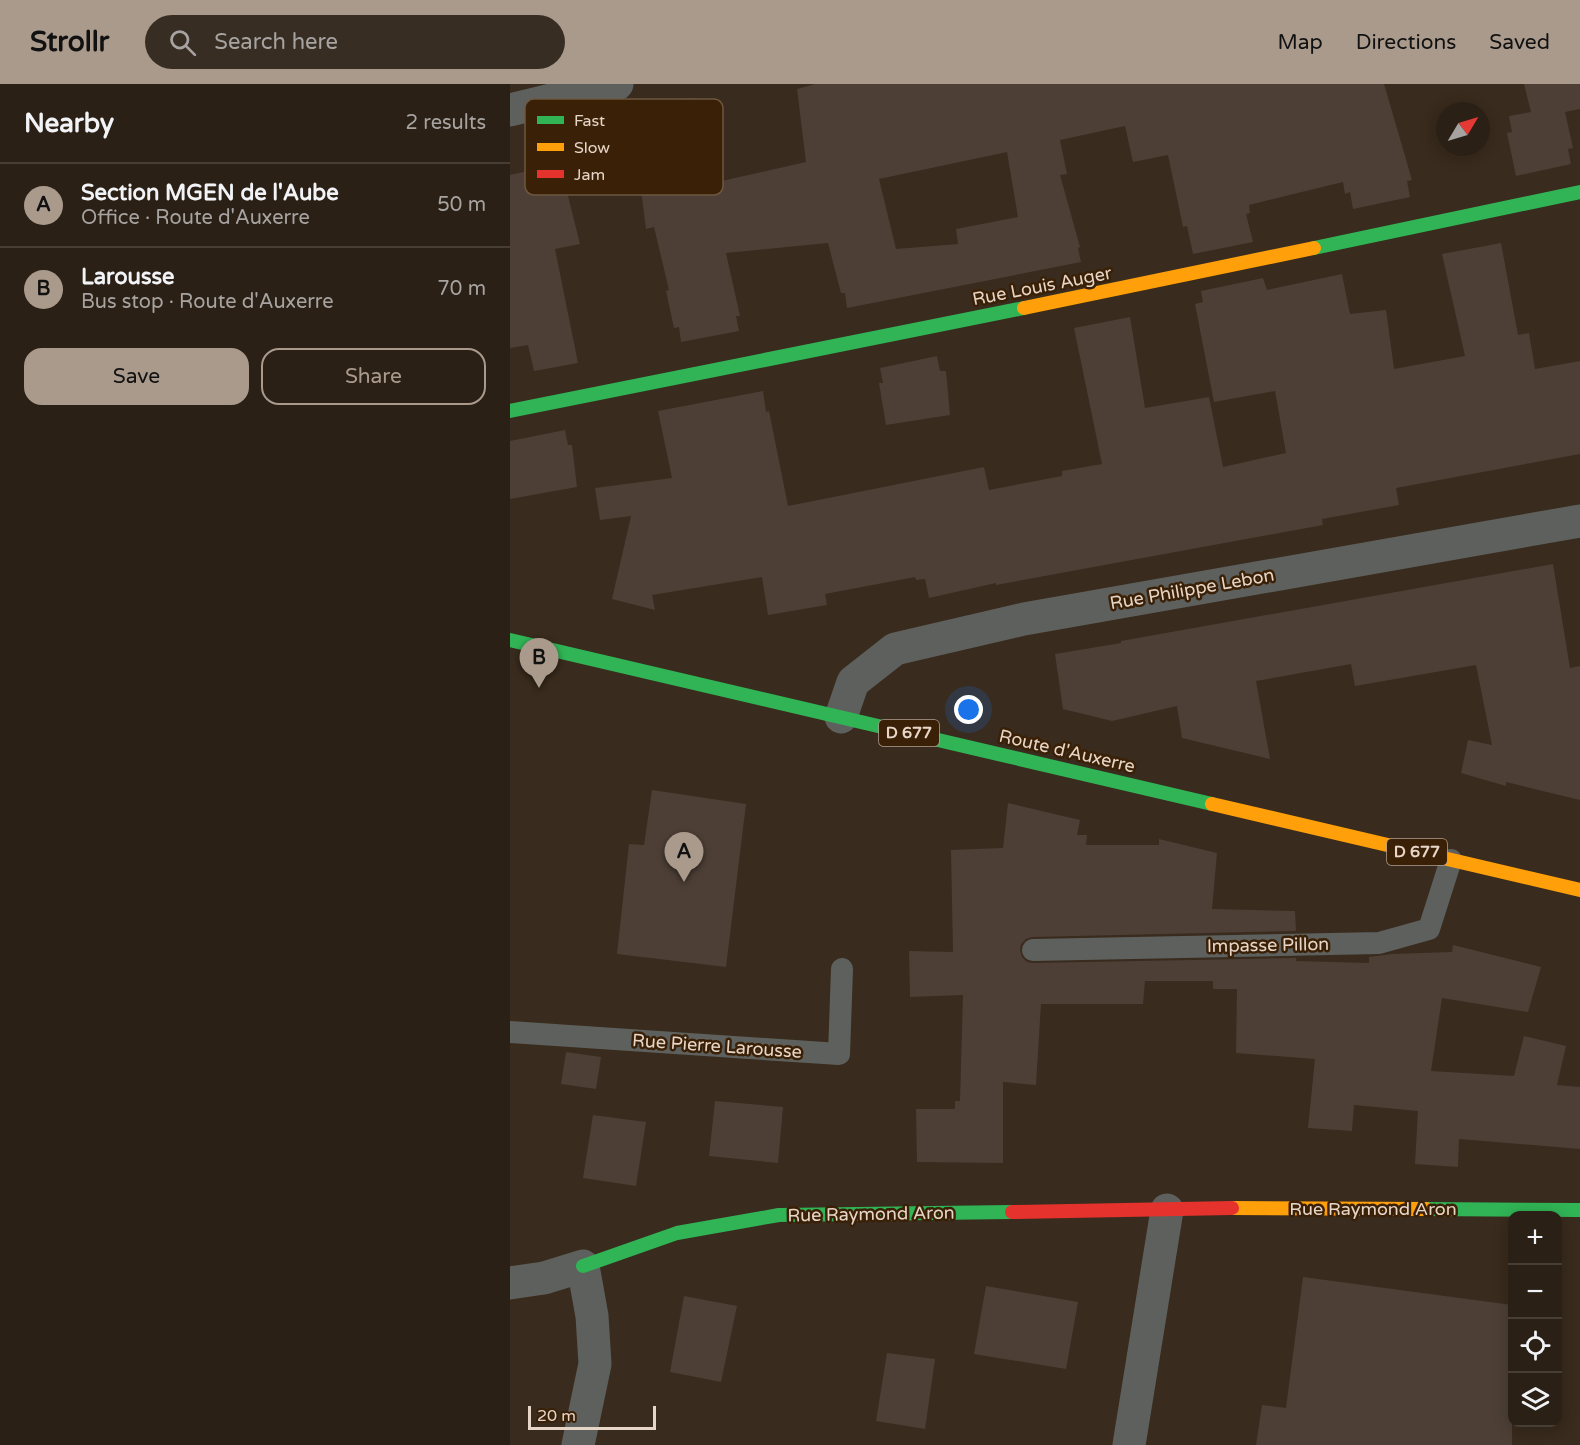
<!DOCTYPE html>
<html lang="en">
<head>
<meta charset="utf-8">
<style>
  :root { --surface:#2b2016; --page:#372d23; --text:#f1f3f6; --muted:#a6a3a1; --line:#473e35; --accent:#aa9a8c }
  body { margin:0; font-family:"Varela Round",sans-serif; background:var(--page); color:var(--text) }
  .controls { position:absolute; right:18px; bottom:18px; display:grid; overflow:hidden; border-radius:12px; box-shadow:0 3px 15px #0003 }
  .controls button { width:54px; height:54px; display:grid; place-items:center; padding:0; border:0; border-bottom:2px solid var(--line); background:var(--surface); color:var(--text); font:30px sans-serif }
  .compass { position:absolute; left:926px; top:18px; width:54px; height:54px; border-radius:50%; background:var(--surface); box-shadow:0 3px 15px #0003; rotate:52deg }
  .scale { position:absolute; left:18px; bottom:15px; width:128px; box-sizing:border-box; padding-left:6px; border:3px solid #e7d6c8; border-top:0; font-size:16px; line-height:21px; white-space:nowrap; color:#e7d6c8; -webkit-text-stroke:4px #3a2006; paint-order:stroke }
  .you { position:absolute; left:459px; top:626px; width:21px; height:21px; margin:-15px; border:4px solid #fff; border-radius:50%; background:#1a73e8; box-shadow:0 0 0 9px #1a73e833 }
  .badge { display:grid; place-items:center; width:39px; height:39px; border-radius:50%; background:var(--accent); color:#111; font-size:20px; font-weight:700 }
  .pin { position:absolute; translate:-50% -50px; filter:drop-shadow(0 2px 3px #0008) }
  .pin::after { content:''; position:absolute; top:32px; width:21px; height:18px; background:inherit; clip-path:polygon(0 0,100% 0,50% 100%) }
  .list { margin:0; padding:0; list-style:none }
  h2 { display:flex; justify-content:space-between; align-items:center; height:78px; margin:0; padding:0 24px; font-size:26px }
  h2 small { font-size:20px; font-weight:400; color:var(--muted) }
  .list li { display:grid; grid-template-columns:39px 1fr auto; gap:18px; align-items:center; box-sizing:border-box; height:84px; padding:0 24px; border-top:2px solid var(--line) }
  .list b { display:block; font-size:22px; white-space:nowrap }
  .list p { margin:0; font-size:20px; white-space:nowrap; color:var(--muted) }
  .list em { font-size:20px; font-style:normal; color:var(--muted) }
  .actions { display:flex; gap:12px; padding:18px 24px }
  .actions a { flex:1; padding:14px 0; border:2px solid var(--accent); border-radius:18px; text-align:center; font-size:21px; color:var(--accent) }
  .actions .main { background:var(--accent); color:#111 }
  .icon { flex:none; width:33px; height:33px; fill:none; stroke:currentColor; stroke-width:2; stroke-linecap:round; stroke-linejoin:round }
  .map { position:relative; flex:none; width:1070px; height:1361px; overflow:hidden }
  header { display:flex; align-items:center; gap:36px; box-sizing:border-box; height:84px; padding:0 30px; background:var(--accent); color:#111 }
  header strong { font-size:28px }
  nav { display:flex; gap:33px; margin-inline-start:auto; font-size:21px }
  .search { width:420px; height:54px; background:var(--page); display:flex; align-items:center; gap:15px; box-sizing:border-box; padding:0 21px; border-radius:33px; color:var(--muted); font-size:22px }
  main { display:flex }
  aside { flex:1; background:var(--surface) }
  .map>svg:first-child { display:block }
</style>
</head>
<body>
<header>
<strong>Strollr</strong>
<div class="search"><svg class="icon" aria-label="search" viewBox="0 0 24 24"><circle cx="10" cy="10" r="6"/><path d="M15 15l6 6"/></svg>Search here</div>
<nav><a>Map</a><a>Directions</a><a>Saved</a></nav>
</header>
<main>
<aside>
<h2>Nearby<small>2 results</small></h2>
<ul class="list">
<li><span class="badge">A</span><div><b>Section MGEN de l'Aube</b><p>Office · Route d'Auxerre</p></div><em>50 m</em></li>
<li><span class="badge">B</span><div><b>Larousse</b><p>Bus stop · Route d'Auxerre</p></div><em>70 m</em></li>
</ul>
<div class="actions"><a class="main">Save</a><a>Share</a></div>
</aside>
<div class="map">
<svg width="1070" height="1361" viewBox="0 0 1070 1361">
  <rect width="100%" height="100%" fill="#392b1d"/>
  <!-- building -->
  <g fill="#4d3f36" fill-rule="evenodd">
    <path d="M305,0h569l28,96 -5,1 3,16 -57,12 -3,-17 -5,2 -2,-12 -94,23 1,8 -4,1 7,28 -60,12 -6,-28 -4,1 -15,-72 -35,7 -8,-36 -65,14 7,34 -7,1 20,72 -2,1 3,14 -234,46 -2,-15h-4l-13,-50 -102,10 14,63h-4l3,15 -58,11 -2,-15 -5,1 -8,-37 3,-1 -15,-63 -8,2 -13,-102h3l-2,-16 56,-13 3,15h5l15,70 93,-21 -9,-73zM497,68l11,65 -62,12 2,15 -62,5 -17,-70z"/>
    <polygon points="1014,0 1070,0 1070,25 1055,28 1063,64 1058,65 1061,80 1006,92 997,49 1002,48 999,32 1021,28"/>
    <polygon points="50,80 70,160 45,165 68,279 24,287 18,261 0,264 0,91"/>
    <polygon points="991,159 1008,251 1019,249 1025,285 1070,277 1070,370 886,404 889,421 812,435 813,441 486,501 486,499 419,514 415,495 406,496 405,493 315,510 317,521 258,531 252,493 142,511 145,526 102,515 121,432 90,436 85,404 162,394 148,327 253,307 256,328 259,327 278,422 474,383 479,406 552,392 552,387 592,380 564,244 620,233 635,324 699,313 713,383 776,369 765,307 704,318 685,220 693,218 691,207 753,194 757,206 832,190 840,230 876,226 884,285 955,272 932,170"/>
    <polygon points="427,272 430,287 436,287 440,331 376,341 369,299 373,299 370,284"/>
    <polygon points="55,346 58,361 62,361 67,403 0,415 0,357"/>
    <polygon points="1043,480 1060,584 1070,582 1070,716 996,698 996,702 951,689 958,656 982,661 966,581 845,602 841,580 746,597 760,675 672,654 667,622 602,637 553,625 545,570 611,559 611,557"/>
    <polygon points="142,706 236,720 216,883 107,870 119,760 134,761"/>
    <polygon points="498,719 570,736 567,751 577,751 576,761 649,761 649,755 707,769 702,825 785,827 786,847 522,853 516,855 511,860 510,866 512,873 517,878 523,879 786,874 786,877 859,879 859,873 882,870 942,868 943,861 1031,883 1018,928 932,914 921,987 1004,992 1014,952 1056,962 1047,1001 1070,1003 1070,1065 949,1055 948,1083 905,1080 908,1027 844,1021 842,1047 798,1044 805,975 726,969 727,905 703,905 703,897 635,897 633,920 531,920 526,1001 493,998 493,1079 407,1078 406,1025 445,1025 445,1017 450,1017 453,911 400,913 399,867 443,868 441,766 493,764"/>
    <polygon points="56,968 91,973 86,1005 51,1000"/>
    <polygon points="205,1017 273,1023 268,1079 199,1072"/>
    <polygon points="83,1031 136,1038 126,1102 73,1094"/>
    <polygon points="793,1193 1002,1221 1002,1361 746,1361 752,1321 776,1324"/>
    <polygon points="476,1202 568,1218 556,1285 464,1270"/>
    <polygon points="174,1212 227,1222 211,1298 160,1288"/>
    <polygon points="377,1269 425,1275 415,1345 366,1337"/>
  </g>
  <g fill="none" stroke-linecap="round" stroke-linejoin="round">
    <!-- lane -->
    <g stroke="#5e605d" stroke-width="22">
      <polyline points="523,866 869,859 919,845 941,776"/>
      <polyline points="0,948 329,970 332,885"/>
    </g>
    <!-- street -->
    <g stroke="#5e605d" stroke-width="33">
      <polyline points="0,26 107,0"/>
      <polyline points="331,633 343,598 385,565 514,535 1070,437"/>
      <polyline points="0,1199 34,1194 73,1182 82,1232 85,1280 68,1361"/>
      <polyline points="619,1361 657,1126"/>
    </g>
    <!-- fast -->
    <g stroke="#30b455" stroke-width="14">
      <polyline points="804,164 1070,108"/>
      <polyline points="0,327 514,224"/>
      <polyline points="0,556 702,720"/>
      <polyline points="916,1125 1070,1126"/>
      <polyline points="73,1182 167,1149 269,1131 502,1128"/>
    </g>
    <!-- slow -->
    <g stroke="#ff9f0a" stroke-width="14">
      <polyline points="514,224 804,164"/>
      <polyline points="702,720 1070,806"/>
      <polyline points="722,1124 916,1125"/>
    </g>
    <!-- jam -->
    <polyline stroke="#e5322d" stroke-width="14" points="502,1128 722,1124"/>
  </g>
  <g text-anchor="middle" dominant-baseline="central" stroke-width="5" stroke-linejoin="round" paint-order="stroke">
    <!-- shield labels -->
    <g fill="#3a2006" stroke="#b39f8e" stroke-width="1.5">
      <rect x="369" y="636" width="60" height="26" rx="4.5"/>
      <rect x="877" y="755" width="60" height="26" rx="4.5"/>
    </g>
    <g font-size="16" font-weight="bold" fill="#e7d6c8">
      <text x="399" y="649">D 677</text>
      <text x="907" y="768">D 677</text>
    </g>
    <!-- street labels -->
    <g font-size="18" fill="#e7d6c8" stroke="#3a2006">
      <text transform="translate(532 202) rotate(-11)">Rue Louis Auger</text>
      <text transform="translate(682 505) rotate(-10)">Rue Philippe Lebon</text>
      <text transform="translate(557 667) rotate(13)">Route d'Auxerre</text>
      <text transform="translate(758 861) rotate(-1)">Impasse Pillon</text>
      <text transform="translate(207 962) rotate(4)">Rue Pierre Larousse</text>
      <text x="863" y="1125">Rue Raymond Aron</text>
      <text transform="translate(361 1130) rotate(-1)">Rue Raymond Aron</text>
    </g>
  </g>
  <!-- legend -->
  <rect x="15" y="15" width="198" height="96" rx="9" fill="#3a2006" stroke="#6e5740" stroke-width="1.5"/>
  <rect x="27" y="32" width="27" height="8" fill="#30b455"/>
  <rect x="27" y="59" width="27" height="8" fill="#ff9f0a"/>
  <rect x="27" y="86" width="27" height="8" fill="#e5322d"/>
  <g font-size="16" fill="#e7d6c8">
    <text x="64" y="42">Fast</text>
    <text x="64" y="69">Slow</text>
    <text x="64" y="96">Jam</text>
  </g>
</svg>
<div class="controls">
<button>+</button>
<button>−</button>
<button><svg class="icon" aria-label="locate" viewBox="0 0 24 24"><circle cx="12" cy="12" r="6"/><path d="M12 2v4M12 18v4M2 12h4M18 12h4"/></svg></button>
<button><svg class="icon" aria-label="layers" viewBox="0 0 24 24"><path d="M12 4l9 5-9 5-9-5zM3 14l9 5 9-5"/></svg></button>
</div>
<svg class="compass" viewBox="-18 -18 36 36"><path d="M0-13l5 13h-10z" fill="#e53935"/><path d="M0 13l5-13h-10z" fill="#a6a3a1"/></svg>
<div class="scale">20 m</div>
<div class="you"></div>
<div class="pin badge" style="left:174px;top:798px">A</div>
<div class="pin badge" style="left:29px;top:604px">B</div>
</div>
</main>
</body>
</html>
